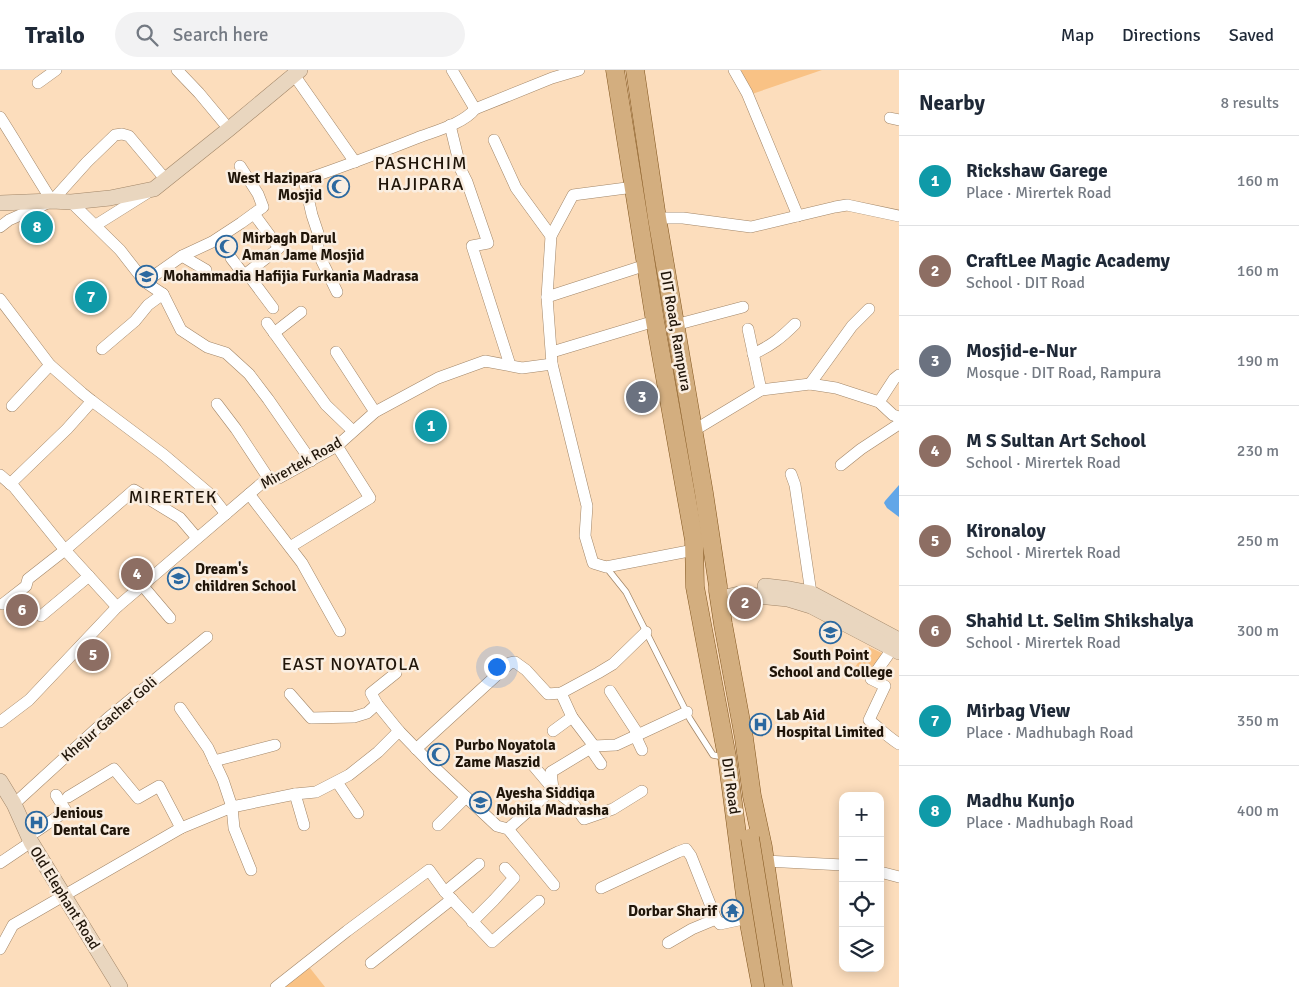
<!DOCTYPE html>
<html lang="en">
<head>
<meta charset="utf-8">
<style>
  :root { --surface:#fff; --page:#f2f2f3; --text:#1f2937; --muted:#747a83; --line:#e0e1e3; --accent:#2c69a0 }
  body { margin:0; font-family:Signika,sans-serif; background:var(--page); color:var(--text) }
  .controls { position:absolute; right:15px; bottom:15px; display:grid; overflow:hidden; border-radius:10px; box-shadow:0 2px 12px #0003 }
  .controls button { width:45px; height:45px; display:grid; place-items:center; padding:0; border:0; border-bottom:1px solid var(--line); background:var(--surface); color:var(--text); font:25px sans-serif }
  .you { position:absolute; left:496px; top:596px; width:18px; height:18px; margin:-12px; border:4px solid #fff; border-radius:50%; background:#1a73e8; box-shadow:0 0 0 8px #1a73e833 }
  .badge { display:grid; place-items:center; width:32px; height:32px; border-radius:50%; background:var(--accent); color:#fff; font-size:16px; font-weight:700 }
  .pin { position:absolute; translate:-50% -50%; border:2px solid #fff; box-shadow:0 1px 5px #0006 }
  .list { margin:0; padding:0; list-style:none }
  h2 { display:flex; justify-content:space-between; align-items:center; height:65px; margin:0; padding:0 20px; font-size:21px }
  h2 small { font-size:16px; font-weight:400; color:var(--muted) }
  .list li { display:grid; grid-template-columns:32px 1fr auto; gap:15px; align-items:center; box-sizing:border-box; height:90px; padding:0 20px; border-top:1px solid var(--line) }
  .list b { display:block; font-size:19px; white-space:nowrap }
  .list p { margin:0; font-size:16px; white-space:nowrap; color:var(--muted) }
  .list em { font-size:16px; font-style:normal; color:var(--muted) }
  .icon { flex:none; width:28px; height:28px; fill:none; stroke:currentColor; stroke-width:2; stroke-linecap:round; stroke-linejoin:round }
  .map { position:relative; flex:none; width:899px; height:917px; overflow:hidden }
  header { display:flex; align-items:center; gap:30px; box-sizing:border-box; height:70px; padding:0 25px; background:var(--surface); border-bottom:1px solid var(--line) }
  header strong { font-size:24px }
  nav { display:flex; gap:28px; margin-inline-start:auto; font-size:18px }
  .search { width:350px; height:45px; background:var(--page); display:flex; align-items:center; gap:12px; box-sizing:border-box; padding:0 18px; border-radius:28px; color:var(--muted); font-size:19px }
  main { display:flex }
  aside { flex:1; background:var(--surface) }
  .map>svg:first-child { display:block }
</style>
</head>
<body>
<header>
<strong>Trailo</strong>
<div class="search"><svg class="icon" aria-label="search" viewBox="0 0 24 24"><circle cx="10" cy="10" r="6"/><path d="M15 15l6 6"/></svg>Search here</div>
<nav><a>Map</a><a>Directions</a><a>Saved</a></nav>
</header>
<main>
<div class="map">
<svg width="899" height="917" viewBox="0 0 899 917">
  <rect width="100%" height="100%" fill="#fcddbc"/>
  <!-- green -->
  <g fill="#f9c285">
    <polygon points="741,0 822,0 752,24"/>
    <polygon points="869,577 886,585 867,609 853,600"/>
    <polygon points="306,893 325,917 277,917"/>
  </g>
  <!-- water -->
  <polygon fill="#61a6e8" points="899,415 899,447 887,438 884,433 885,431"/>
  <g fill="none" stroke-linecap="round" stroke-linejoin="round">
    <defs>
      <polyline id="lane" points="606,497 626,522 690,649 713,685 724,687"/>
      <g id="street">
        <polyline points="177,0 199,23 229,59"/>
        <polyline points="452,0 475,39"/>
        <polyline points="734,0 747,23 798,146"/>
        <polyline points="294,5 355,92"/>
        <polyline points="38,13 56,0"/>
        <path d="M0,47c18,28 34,56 52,84"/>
        <polyline points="890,48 899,50"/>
        <polyline points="450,55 461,100 467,112 488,173 472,176 510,295"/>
        <polyline points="494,70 516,118 551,166"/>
        <polyline points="634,117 573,125 551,166 547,227 552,294 587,436 585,466 593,493 606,497 694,480"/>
        <polyline points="71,132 120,180 145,212 163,224 181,260 207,277 226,283 249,304 268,329 311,391"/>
        <polyline points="657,148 683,148 751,157 835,137 847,135 899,146"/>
        <polyline points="96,155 147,123"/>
        <polyline points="0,157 9,150 52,131 87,92 115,65 122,64 129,66 166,110"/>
        <polyline points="182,186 206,200"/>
        <polyline points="231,188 244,205 247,203 273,238"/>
        <polyline points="247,203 279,178 254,144"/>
        <polyline points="145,212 182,186 212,172 241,153 263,137 258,124 240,96"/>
        <path d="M337,222l-19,-39v-20l-6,-18 -8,-35c38,-13 75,-27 113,-42 18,-7 46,-14 58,-29l77,-31 27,-8"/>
        <polyline points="547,227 646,195"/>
        <polyline points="0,229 50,295 82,323 92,331 67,359 10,414"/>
        <polyline points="267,253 326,335 353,361"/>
        <polyline points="675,255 743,237"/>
        <polyline points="748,259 761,320"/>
        <polyline points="274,263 301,242"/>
        <polyline points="102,279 135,251 148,235 163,224"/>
        <polyline points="336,282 375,342"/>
        <polyline points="552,282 655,251"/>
        <path d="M753,284c18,-8 29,-17 42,-30"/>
        <polyline points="810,314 852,256 869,239"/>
        <polyline points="92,331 164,385 211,425 226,444"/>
        <polyline points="879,332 894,309 899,305"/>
        <polyline points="217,334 236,359 269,409"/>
        <polyline points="12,336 50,295"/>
        <polyline points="693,361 761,320 810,314 836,318 879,332 893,345 899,347"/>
        <polyline points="841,395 861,379 899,354"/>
        <polyline points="791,404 795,415 811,523"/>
        <polyline points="0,405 14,417 65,480 117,537"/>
        <polyline points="249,424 302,493 340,561"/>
        <polyline points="290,477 370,428 337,376"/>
        <polyline points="142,515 170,548"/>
        <polyline points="3,534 26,516 28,509 65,480 134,420 180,448 197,468"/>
        <polyline points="41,546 89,506"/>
        <path d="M890,577l-2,8 -17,24 14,7 -16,34c10,8 19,17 30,24"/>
        <polyline points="610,621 638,664"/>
        <polyline points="561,623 572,647"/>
        <polyline points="290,624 311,648 354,647 367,643 377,634 371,623 396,603"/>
        <polyline points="377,634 399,661"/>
        <polyline points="180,638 208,678 223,710 232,737 295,724 316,722 349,705 378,682 399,661 434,697 497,756 508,759 554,815"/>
        <polyline points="0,652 29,630 117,537 262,413 269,409 279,408 337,376 375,342 438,308 485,291 522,298 552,294"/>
        <polyline points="553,661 572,647 594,676"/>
        <polyline points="635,665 642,680"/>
        <polyline points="590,678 601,694"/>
        <polyline points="416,679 510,593 515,592 526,600 548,624 561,623 598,603 613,594 646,562"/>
        <polyline points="214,691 275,675"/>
        <polyline points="532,694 553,719 574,735 584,749 613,739 642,721"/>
        <polyline points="337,712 358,743"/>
        <polyline points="295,724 304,755"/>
        <polyline points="68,727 114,699 138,728 159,716 181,758"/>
        <polyline points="14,734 108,648 207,567"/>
        <polyline points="438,755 466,727"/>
        <polyline points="508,759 553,719 551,702 594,676 616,675 687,642"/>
        <polyline points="28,767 66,741 56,725"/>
        <polyline points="760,792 765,791 843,795"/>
        <polyline points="0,793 31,772"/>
        <polyline points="880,802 899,807"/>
        <polyline points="601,818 678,782 686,779 691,786 716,849 720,854 748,848"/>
        <polyline points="445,822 479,794"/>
        <polyline points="472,852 494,830 514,808 505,798"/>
        <polyline points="668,873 692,859 716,849"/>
        <polyline points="0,879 13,855 181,758 232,737 234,758 251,800"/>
        <polyline points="371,893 452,829"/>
        <polyline points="276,917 347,861 429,800 445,822 492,872 539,831"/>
      </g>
      <g id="secondary">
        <polyline points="0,133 52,131 71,132 110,128 154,119 229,59 300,0"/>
        <polyline points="765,516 790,519 811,523 899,570"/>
        <polyline points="719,531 726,527 739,524 788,529 811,536 899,582"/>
        <polyline points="0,711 14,734 31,772 120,917"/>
      </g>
      <g id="primary">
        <polyline points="615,0 655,251 694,470 695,517 727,687 748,848 761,917"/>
        <polyline points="635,0 657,148 704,423 718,516 718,521 723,554 744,668 752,726 763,777 783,917"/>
      </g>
    </defs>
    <!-- lane casing -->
    <use href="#lane" stroke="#a28668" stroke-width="7"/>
    <!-- street casing -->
    <use href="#street" stroke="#a28668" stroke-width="12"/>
    <!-- secondary casing -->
    <use href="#secondary" stroke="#a28668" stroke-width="16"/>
    <!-- primary casing -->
    <use href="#primary" stroke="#81551e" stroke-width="19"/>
    <!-- lane -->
    <use href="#lane" stroke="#fff" stroke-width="5.5"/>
    <!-- street -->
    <use href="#street" stroke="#fff" stroke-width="11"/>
    <!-- secondary -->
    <use href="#secondary" stroke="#e9d6bf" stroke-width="15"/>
    <!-- primary -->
    <use href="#primary" stroke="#d3ae7f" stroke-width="18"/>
    <defs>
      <polyline id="primary-bridge" points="750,768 774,917"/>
    </defs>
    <!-- primary-bridge casing -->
    <use href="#primary-bridge" stroke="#81551e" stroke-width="19" stroke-linecap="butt"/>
    <!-- primary-bridge -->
    <use href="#primary-bridge" stroke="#d3ae7f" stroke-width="18"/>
  </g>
  <!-- icons -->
  <defs>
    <symbol id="mosque-ring" viewBox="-11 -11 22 22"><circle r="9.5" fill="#faeee1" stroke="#2c69a0" stroke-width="1.5"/><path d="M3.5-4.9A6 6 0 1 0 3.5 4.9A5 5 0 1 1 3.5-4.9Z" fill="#2c69a0"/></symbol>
    <symbol id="school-ring" viewBox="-11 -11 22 22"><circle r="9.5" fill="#faeee1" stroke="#2c69a0" stroke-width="1.5"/><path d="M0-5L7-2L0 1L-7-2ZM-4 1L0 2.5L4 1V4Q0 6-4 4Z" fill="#2c69a0"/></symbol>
    <symbol id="hospital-ring" viewBox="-11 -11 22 22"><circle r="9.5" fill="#faeee1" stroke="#2c69a0" stroke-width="1.5"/><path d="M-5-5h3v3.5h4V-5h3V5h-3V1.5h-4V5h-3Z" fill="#2c69a0"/></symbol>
    <symbol id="temple-ring" viewBox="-11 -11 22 22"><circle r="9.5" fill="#faeee1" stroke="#2c69a0" stroke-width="1.5"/><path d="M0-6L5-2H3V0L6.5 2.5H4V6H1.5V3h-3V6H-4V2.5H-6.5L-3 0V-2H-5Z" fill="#2c69a0"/></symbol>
  </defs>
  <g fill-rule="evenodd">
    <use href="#mosque-ring" x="326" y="104" width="25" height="25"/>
    <use href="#mosque-ring" x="214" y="164" width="25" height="25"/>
    <use href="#school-ring" x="134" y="194" width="25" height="25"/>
    <use href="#school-ring" x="166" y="496" width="25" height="25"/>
    <use href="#school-ring" x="818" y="550" width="25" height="25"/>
    <use href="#hospital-ring" x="748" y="642" width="25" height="25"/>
    <use href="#mosque-ring" x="426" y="672" width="25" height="25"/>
    <use href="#school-ring" x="468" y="720" width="25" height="25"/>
    <use href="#hospital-ring" x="24" y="740" width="25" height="25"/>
    <use href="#temple-ring" x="720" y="828" width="25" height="25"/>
  </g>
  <g text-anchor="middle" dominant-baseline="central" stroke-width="5" stroke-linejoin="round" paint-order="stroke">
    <!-- poi labels -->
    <g font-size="15" font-weight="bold" fill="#201509" stroke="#faeee1" text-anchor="start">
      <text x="322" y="108" text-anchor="end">West Hazipara<tspan x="322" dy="17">Mosjid</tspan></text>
      <text x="242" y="168">Mirbagh Darul<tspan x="242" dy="17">Aman Jame Mosjid</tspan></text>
      <text x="163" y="206">Mohammadia Hafijia Furkania Madrasa</text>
      <text x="195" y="499">Dream's<tspan x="195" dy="17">children School</tspan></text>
      <text x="831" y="585" text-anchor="middle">South Point<tspan x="831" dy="17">School and College</tspan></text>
      <text x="776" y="645">Lab Aid<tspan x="776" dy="17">Hospital Limited</tspan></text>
      <text x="455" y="675">Purbo Noyatola<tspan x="455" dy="17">Zame Maszid</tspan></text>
      <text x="496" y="723">Ayesha Siddiqa<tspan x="496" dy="17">Mohila Madrasha</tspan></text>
      <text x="53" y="743">Jenious<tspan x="53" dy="17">Dental Care</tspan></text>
      <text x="717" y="841" text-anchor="end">Dorbar Sharif</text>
    </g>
    <!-- street labels -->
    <g font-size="15" fill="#201509" stroke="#faeee1">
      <text transform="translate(676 261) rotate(80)">DIT Road, Rampura</text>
      <text transform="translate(301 393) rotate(-29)">Mirertek Road</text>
      <text transform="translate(109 649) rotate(-41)">Khejur Gacher Goli</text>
      <text transform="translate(731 716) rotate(82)">DIT Road</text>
      <text transform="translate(65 828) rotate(58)">Old Elephant Road</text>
    </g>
    <!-- quarter labels -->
    <g font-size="18" letter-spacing="1" fill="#201509" stroke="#faeee1">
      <text x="421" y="93">PASHCHIM<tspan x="421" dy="21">HAJIPARA</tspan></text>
      <text x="173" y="427">MIRERTEK</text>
      <text x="351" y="594">EAST NOYATOLA</text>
    </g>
  </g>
</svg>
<div class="controls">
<button>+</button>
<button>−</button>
<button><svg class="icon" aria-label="locate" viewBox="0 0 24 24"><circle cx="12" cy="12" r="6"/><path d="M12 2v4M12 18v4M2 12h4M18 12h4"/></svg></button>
<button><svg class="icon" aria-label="layers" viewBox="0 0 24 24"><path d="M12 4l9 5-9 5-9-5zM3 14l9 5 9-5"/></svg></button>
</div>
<div class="you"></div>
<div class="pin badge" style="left:431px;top:356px;background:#0f9aa8">1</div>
<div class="pin badge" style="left:745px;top:533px;background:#8d6e63">2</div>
<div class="pin badge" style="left:642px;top:327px;background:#6b7280">3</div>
<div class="pin badge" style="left:137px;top:504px;background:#8d6e63">4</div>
<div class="pin badge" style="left:93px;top:585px;background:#8d6e63">5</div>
<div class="pin badge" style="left:22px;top:540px;background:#8d6e63">6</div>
<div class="pin badge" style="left:91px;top:227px;background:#0f9aa8">7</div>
<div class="pin badge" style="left:37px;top:157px;background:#0f9aa8">8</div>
</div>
<aside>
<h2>Nearby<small>8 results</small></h2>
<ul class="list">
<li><span class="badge" style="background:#0f9aa8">1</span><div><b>Rickshaw Garege</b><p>Place · Mirertek Road</p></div><em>160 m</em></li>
<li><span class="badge" style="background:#8d6e63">2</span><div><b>CraftLee Magic Academy</b><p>School · DIT Road</p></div><em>160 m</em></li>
<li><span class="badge" style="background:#6b7280">3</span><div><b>Mosjid-e-Nur</b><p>Mosque · DIT Road, Rampura</p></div><em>190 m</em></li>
<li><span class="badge" style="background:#8d6e63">4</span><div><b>M S Sultan Art School</b><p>School · Mirertek Road</p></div><em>230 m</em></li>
<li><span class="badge" style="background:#8d6e63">5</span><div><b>Kironaloy</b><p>School · Mirertek Road</p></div><em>250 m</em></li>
<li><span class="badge" style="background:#8d6e63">6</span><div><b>Shahid Lt. Selim Shikshalya</b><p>School · Mirertek Road</p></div><em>300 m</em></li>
<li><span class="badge" style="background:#0f9aa8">7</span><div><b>Mirbag View</b><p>Place · Madhubagh Road</p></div><em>350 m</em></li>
<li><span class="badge" style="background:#0f9aa8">8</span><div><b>Madhu Kunjo</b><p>Place · Madhubagh Road</p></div><em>400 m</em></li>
</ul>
</aside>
</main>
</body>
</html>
